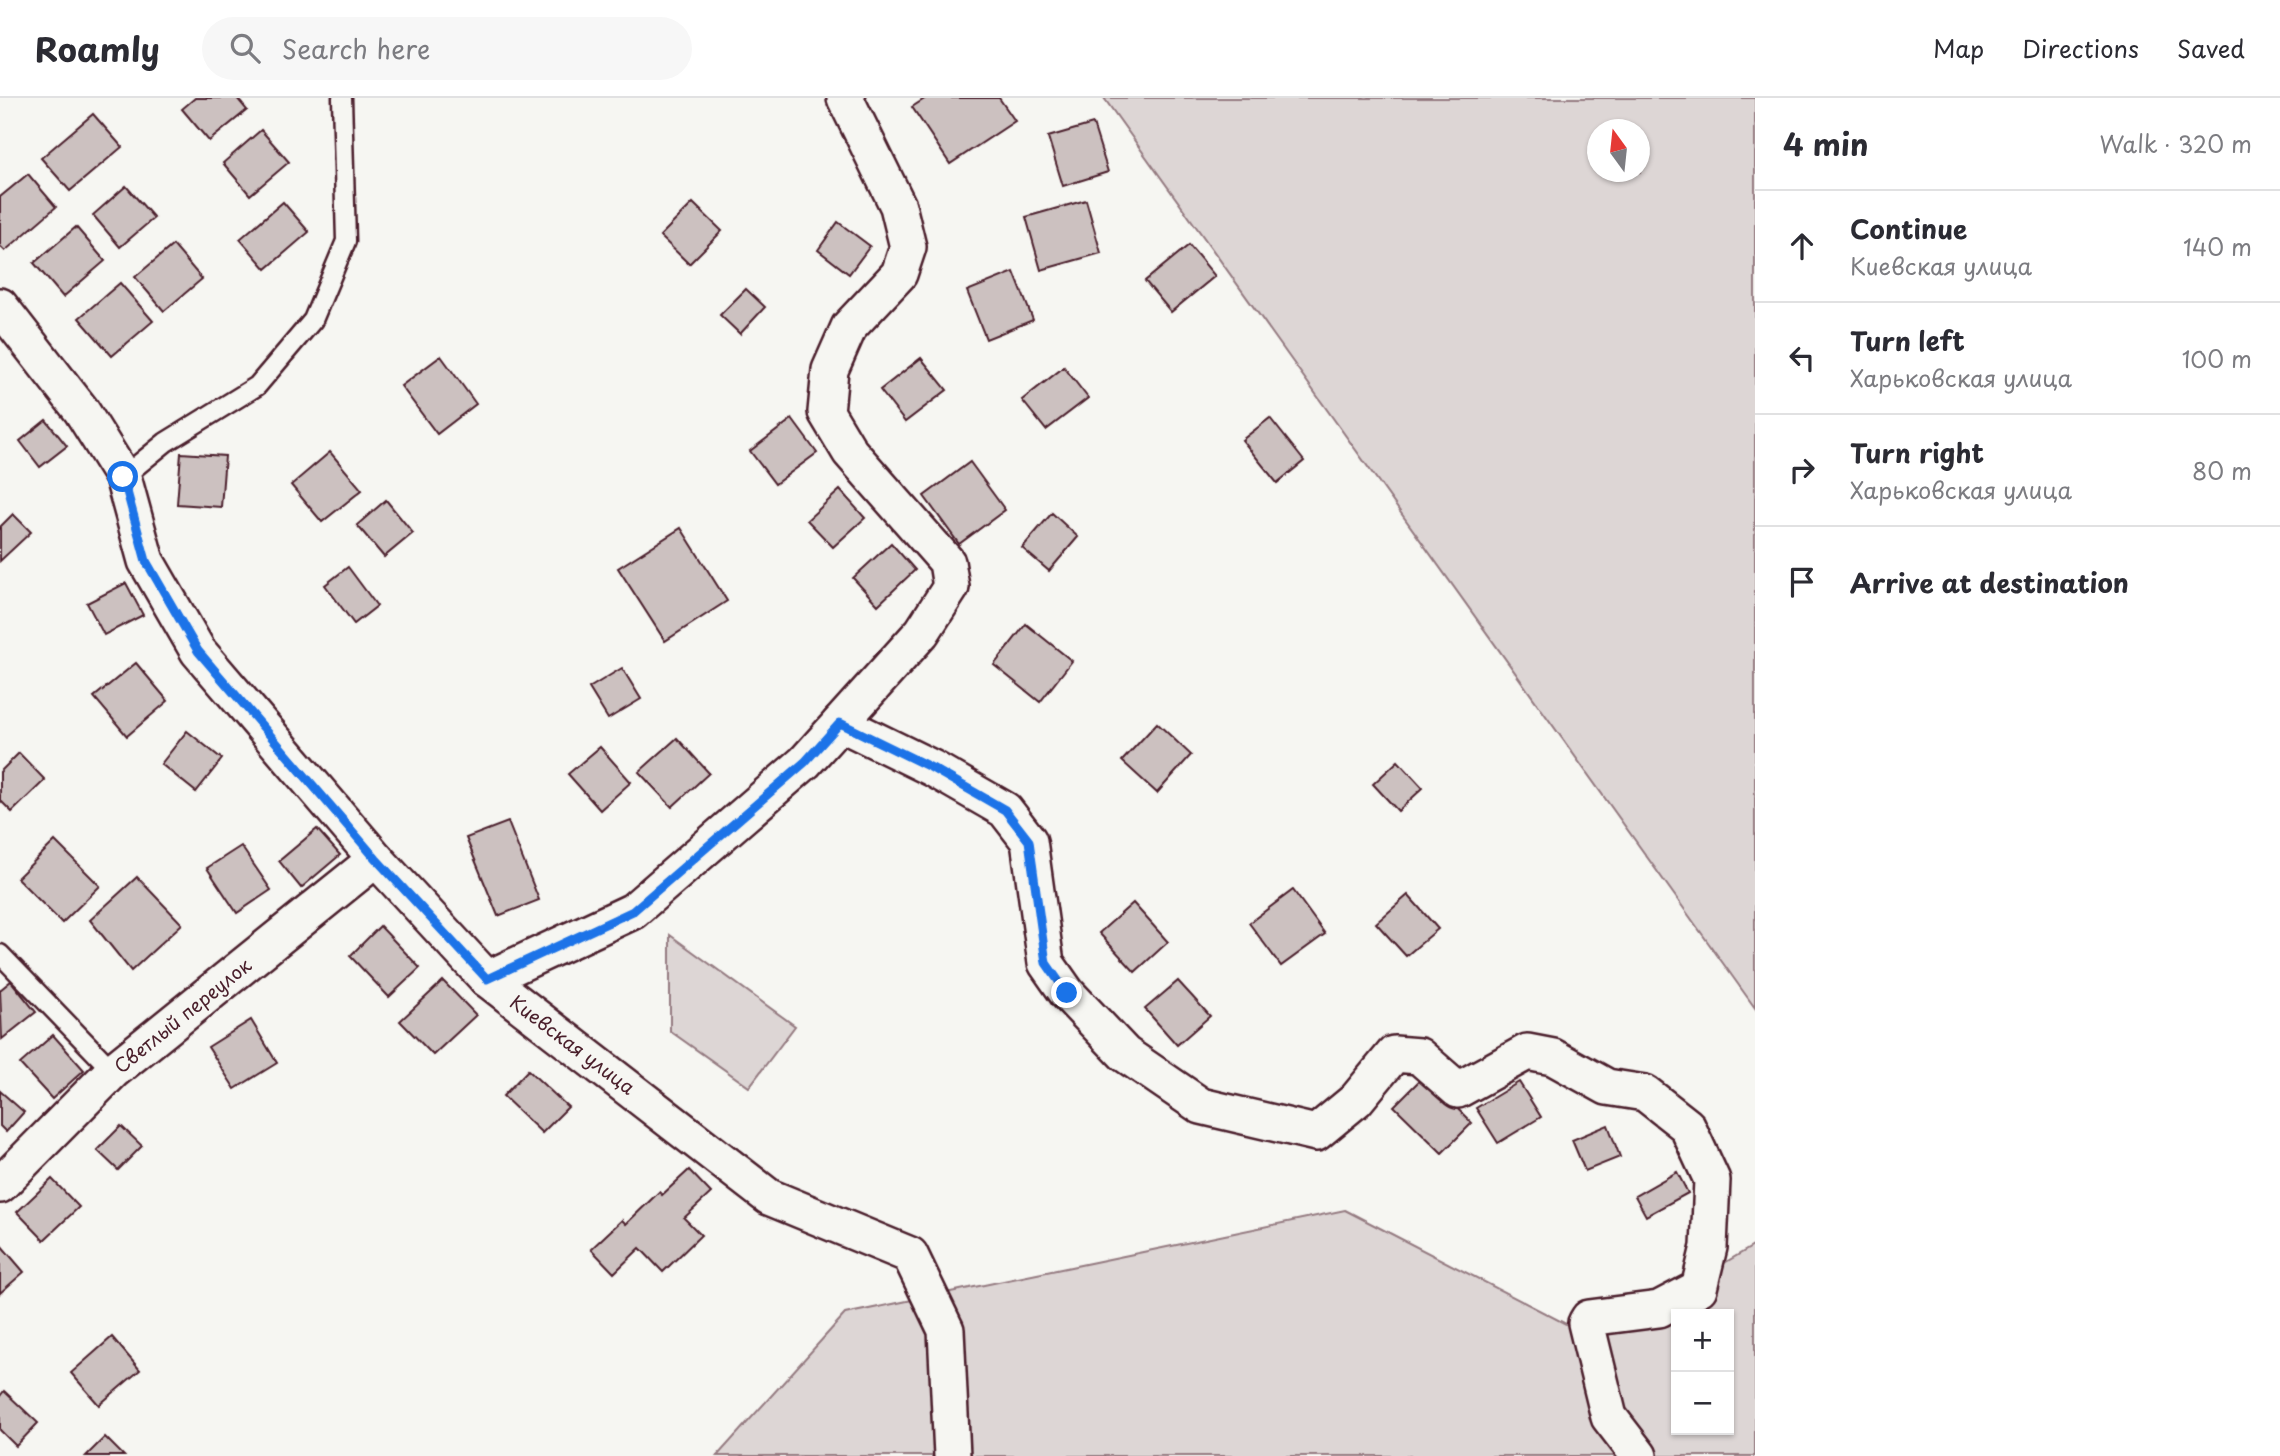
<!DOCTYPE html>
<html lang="en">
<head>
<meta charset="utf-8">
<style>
  :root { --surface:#fff; --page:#f7f7f7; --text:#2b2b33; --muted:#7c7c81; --line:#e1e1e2 }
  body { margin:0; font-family:"Playpen Sans",sans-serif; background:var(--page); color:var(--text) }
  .controls { position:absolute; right:21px; bottom:21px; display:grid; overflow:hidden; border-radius:0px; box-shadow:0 2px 5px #0004 }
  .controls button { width:63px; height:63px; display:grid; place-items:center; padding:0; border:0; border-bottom:2px solid var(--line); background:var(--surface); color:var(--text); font:35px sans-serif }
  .compass { position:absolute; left:1587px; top:21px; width:63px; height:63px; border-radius:50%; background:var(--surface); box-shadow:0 2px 5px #0004; rotate:345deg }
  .stop { position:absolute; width:21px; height:21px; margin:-16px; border:5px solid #1a73e8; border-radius:50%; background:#fff }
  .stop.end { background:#1a73e8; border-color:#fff; box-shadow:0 2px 7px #0008 }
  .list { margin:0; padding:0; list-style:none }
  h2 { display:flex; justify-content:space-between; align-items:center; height:91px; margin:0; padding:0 28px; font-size:30px }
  h2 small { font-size:23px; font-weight:400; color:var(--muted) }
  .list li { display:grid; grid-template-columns:46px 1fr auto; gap:21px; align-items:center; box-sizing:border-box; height:112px; padding:0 28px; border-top:2px solid var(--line) }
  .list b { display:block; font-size:26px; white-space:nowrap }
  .list p { margin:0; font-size:23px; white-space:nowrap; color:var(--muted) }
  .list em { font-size:23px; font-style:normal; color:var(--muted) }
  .icon { flex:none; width:38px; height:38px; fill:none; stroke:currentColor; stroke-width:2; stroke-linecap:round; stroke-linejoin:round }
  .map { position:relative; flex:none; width:1755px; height:1358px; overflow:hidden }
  header { display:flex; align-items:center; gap:42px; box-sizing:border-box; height:98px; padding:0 35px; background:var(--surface); border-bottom:2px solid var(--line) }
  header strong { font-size:33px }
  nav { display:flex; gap:38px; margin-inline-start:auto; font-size:24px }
  .search { width:490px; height:63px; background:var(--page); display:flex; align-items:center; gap:18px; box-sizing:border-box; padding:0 24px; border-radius:38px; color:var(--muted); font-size:26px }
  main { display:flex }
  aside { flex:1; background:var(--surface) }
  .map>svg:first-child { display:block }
</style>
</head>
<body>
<header>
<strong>Roamly</strong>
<div class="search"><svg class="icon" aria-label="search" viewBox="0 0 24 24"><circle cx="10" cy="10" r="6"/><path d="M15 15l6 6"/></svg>Search here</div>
<nav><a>Map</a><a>Directions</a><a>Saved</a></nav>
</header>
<main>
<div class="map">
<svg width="1755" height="1358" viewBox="0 0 1755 1358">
  <rect width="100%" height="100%" fill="#f6f6f2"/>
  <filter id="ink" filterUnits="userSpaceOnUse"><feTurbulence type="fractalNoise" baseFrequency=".0143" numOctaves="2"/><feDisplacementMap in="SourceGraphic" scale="14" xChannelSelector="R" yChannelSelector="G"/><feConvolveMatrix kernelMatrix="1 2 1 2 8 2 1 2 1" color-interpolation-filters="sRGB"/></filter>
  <g filter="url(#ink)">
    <!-- green -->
    <g fill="#ddd6d5" stroke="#947a80" stroke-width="2" fill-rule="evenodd">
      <path d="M1104,0h651v910zM1598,32h42v42h-42z"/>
      <polygon points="670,837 795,928 749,989 670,933"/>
      <path d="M1345,1112l250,129 160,-94v211h-1038l128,-142zM1676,1216h53v116h-53z"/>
    </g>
    <!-- building -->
    <g fill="#ccc1c0" stroke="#4a1f2b" stroke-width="2">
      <polygon points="195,0 237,0 247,12 209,43 182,11"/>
      <polygon points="926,0 999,0 1015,23 950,66 912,9"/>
      <polygon points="93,16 122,49 70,93 41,60"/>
      <polygon points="1093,26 1108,74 1063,88 1048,39"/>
      <polygon points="261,32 289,64 250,97 223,65"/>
      <polygon points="28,76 56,109 5,153 0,148 0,99"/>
      <polygon points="126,88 154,120 120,149 93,117"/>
      <polygon points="1086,102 1101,155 1041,172 1026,119"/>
      <polygon points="283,104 309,134 266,171 240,141"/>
      <polygon points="693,105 722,133 689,166 660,138"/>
      <polygon points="838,124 870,148 849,176 818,152"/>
      <polygon points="76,129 105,163 63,199 34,165"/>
      <polygon points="173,147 202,181 164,213 135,179"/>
      <polygon points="1189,147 1215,178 1171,214 1145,183"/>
      <polygon points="1014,174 1033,222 986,241 967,193"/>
      <polygon points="120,185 153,223 112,258 79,220"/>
      <polygon points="746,191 765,209 740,236 720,217"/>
      <polygon points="441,258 476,306 437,336 401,288"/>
      <polygon points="921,260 947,292 905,324 880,292"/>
      <polygon points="1064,269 1088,300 1046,332 1022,302"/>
      <polygon points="1270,320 1304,363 1277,385 1242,342"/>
      <polygon points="792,321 817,355 775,386 750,353"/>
      <polygon points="46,322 67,348 40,369 20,343"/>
      <polygon points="330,354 362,392 322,424 291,387"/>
      <polygon points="181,355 225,358 221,409 177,406"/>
      <polygon points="970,364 1005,412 959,446 924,398"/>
      <polygon points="840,392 865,420 833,449 807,422"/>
      <polygon points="386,402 413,435 384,459 357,427"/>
      <polygon points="1052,415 1078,439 1049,473 1022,450"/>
      <polygon points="13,416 31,434 0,463 0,429"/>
      <polygon points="681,430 727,503 665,543 618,470"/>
      <polygon points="891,445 915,472 878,507 853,480"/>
      <polygon points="348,469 377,508 354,526 325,487"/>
      <polygon points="126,485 143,517 104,537 87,505"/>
      <polygon points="1026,526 1072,563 1040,604 994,567"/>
      <polygon points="136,565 168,603 127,638 94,599"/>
      <polygon points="622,570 641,601 608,621 589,590"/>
      <polygon points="1157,625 1191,657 1157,695 1122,663"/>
      <polygon points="187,633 222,661 196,694 161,666"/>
      <polygon points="677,640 709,675 672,709 639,674"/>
      <polygon points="600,649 631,684 600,712 568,676"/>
      <polygon points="19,655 45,682 12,714 0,702 0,674"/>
      <polygon points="1398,663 1423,690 1398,713 1373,686"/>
      <polygon points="508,724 539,802 498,818 466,740"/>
      <polygon points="317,731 340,757 301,790 279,763"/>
      <polygon points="55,743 100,788 62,825 17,780"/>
      <polygon points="241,748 271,792 237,815 207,770"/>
      <polygon points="137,779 182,826 131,873 90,822"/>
      <polygon points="1293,792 1325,836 1281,868 1249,825"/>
      <polygon points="1408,797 1438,831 1406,858 1376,825"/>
      <polygon points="1133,805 1168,844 1135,874 1099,835"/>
      <polygon points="380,828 420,870 389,899 350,858"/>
      <polygon points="11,883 36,914 2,941 0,892"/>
      <polygon points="443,883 476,917 433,957 400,923"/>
      <polygon points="1178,883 1210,918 1177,947 1145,911"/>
      <polygon points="251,922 277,965 235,991 208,949"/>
      <polygon points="53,937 84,972 52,1001 20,966"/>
      <polygon points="528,972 568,1009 542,1035 503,998"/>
      <polygon points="1424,978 1472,1025 1442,1055 1394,1008"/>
      <polygon points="1519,984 1541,1019 1498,1045 1476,1010"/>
      <polygon points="0,993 24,1014 6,1034 0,1028"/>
      <polygon points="1608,1027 1620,1059 1585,1073 1572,1042"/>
      <polygon points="121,1028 142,1048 118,1072 97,1052"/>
      <polygon points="689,1072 711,1095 684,1120 701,1137 663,1174 640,1150 614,1175 591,1151 622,1122 626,1126 659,1094 662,1097"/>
      <polygon points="1677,1074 1688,1095 1646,1118 1635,1098"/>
      <polygon points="52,1081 79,1109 44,1142 17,1114"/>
      <polygon points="0,1146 24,1174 0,1195"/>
      <polygon points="112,1239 140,1272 99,1307 71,1275"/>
      <polygon points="4,1293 38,1325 16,1348 0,1332 0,1298"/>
      <polygon points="105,1339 124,1358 86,1358"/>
    </g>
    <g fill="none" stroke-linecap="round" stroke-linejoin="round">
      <defs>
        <g id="service">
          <polyline points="123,379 166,344 257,288 313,222 346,143 342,0"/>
          <polyline points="0,856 113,973"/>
        </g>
        <g id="minor">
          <polyline points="0,208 81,312 123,379 146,463 198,553 376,761 487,881 769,1099 910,1157 946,1232 952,1358"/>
          <polyline points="840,625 932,670 1005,712 1029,743 1046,865 1067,895 1125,956 1201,1008 1316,1035 1356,1002 1394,956 1419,958 1458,992 1527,954 1553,959 1607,989 1645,995 1687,1028 1712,1082 1709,1149 1699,1190 1659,1211 1589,1220 1586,1225 1609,1319 1639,1358"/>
          <polyline points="487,881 633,813 805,664 922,534 951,489 947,464 850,354 826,314 830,272 849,229 899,176 908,149 898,108 845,0"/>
          <polyline points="0,1087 113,973 376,761"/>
        </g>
      </defs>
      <!-- service casing -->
      <use href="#service" stroke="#4a1f2b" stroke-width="23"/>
      <!-- minor casing -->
      <use href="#minor" stroke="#4a1f2b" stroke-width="40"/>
      <!-- service -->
      <use href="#service" stroke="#f6f6f2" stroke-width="18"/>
      <!-- minor -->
      <use href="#minor" stroke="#f6f6f2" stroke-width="35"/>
    </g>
  </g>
  <g fill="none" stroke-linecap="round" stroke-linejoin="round" filter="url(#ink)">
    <!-- route -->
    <polyline stroke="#1a73e8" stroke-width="9" points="123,379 146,463 198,553 376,761 487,881 633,813 805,664 840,625 932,670 1005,712 1029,743 1046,865 1067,895"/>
  </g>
  <g text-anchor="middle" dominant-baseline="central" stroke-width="6" stroke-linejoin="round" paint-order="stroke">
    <!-- street labels -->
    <g font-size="19" fill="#4a1f2b" stroke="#f6f6f2">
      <text transform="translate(182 917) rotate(-39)">Светлый переулок</text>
      <text transform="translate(573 946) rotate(37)">Киевская улица</text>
    </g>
  </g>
</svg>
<div class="controls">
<button>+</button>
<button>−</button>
</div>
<svg class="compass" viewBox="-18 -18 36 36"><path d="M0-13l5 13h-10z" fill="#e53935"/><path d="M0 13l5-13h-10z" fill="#7c7c81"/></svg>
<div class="stop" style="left:123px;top:379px"></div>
<div class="stop end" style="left:1067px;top:895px"></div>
</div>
<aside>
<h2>4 min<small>Walk · 320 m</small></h2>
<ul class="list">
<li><svg class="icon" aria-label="ahead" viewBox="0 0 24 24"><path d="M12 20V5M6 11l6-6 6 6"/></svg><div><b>Continue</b><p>Киевская улица</p></div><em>140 m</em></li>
<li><svg class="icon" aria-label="left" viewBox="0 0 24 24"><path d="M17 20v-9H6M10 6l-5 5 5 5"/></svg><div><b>Turn left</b><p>Харьковская улица</p></div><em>100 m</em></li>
<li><svg class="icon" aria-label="right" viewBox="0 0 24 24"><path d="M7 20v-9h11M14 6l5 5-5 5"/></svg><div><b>Turn right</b><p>Харьковская улица</p></div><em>80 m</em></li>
<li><svg class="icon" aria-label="arrive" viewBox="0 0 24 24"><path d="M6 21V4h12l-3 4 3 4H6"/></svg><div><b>Arrive at destination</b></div></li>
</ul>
</aside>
</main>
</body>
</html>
